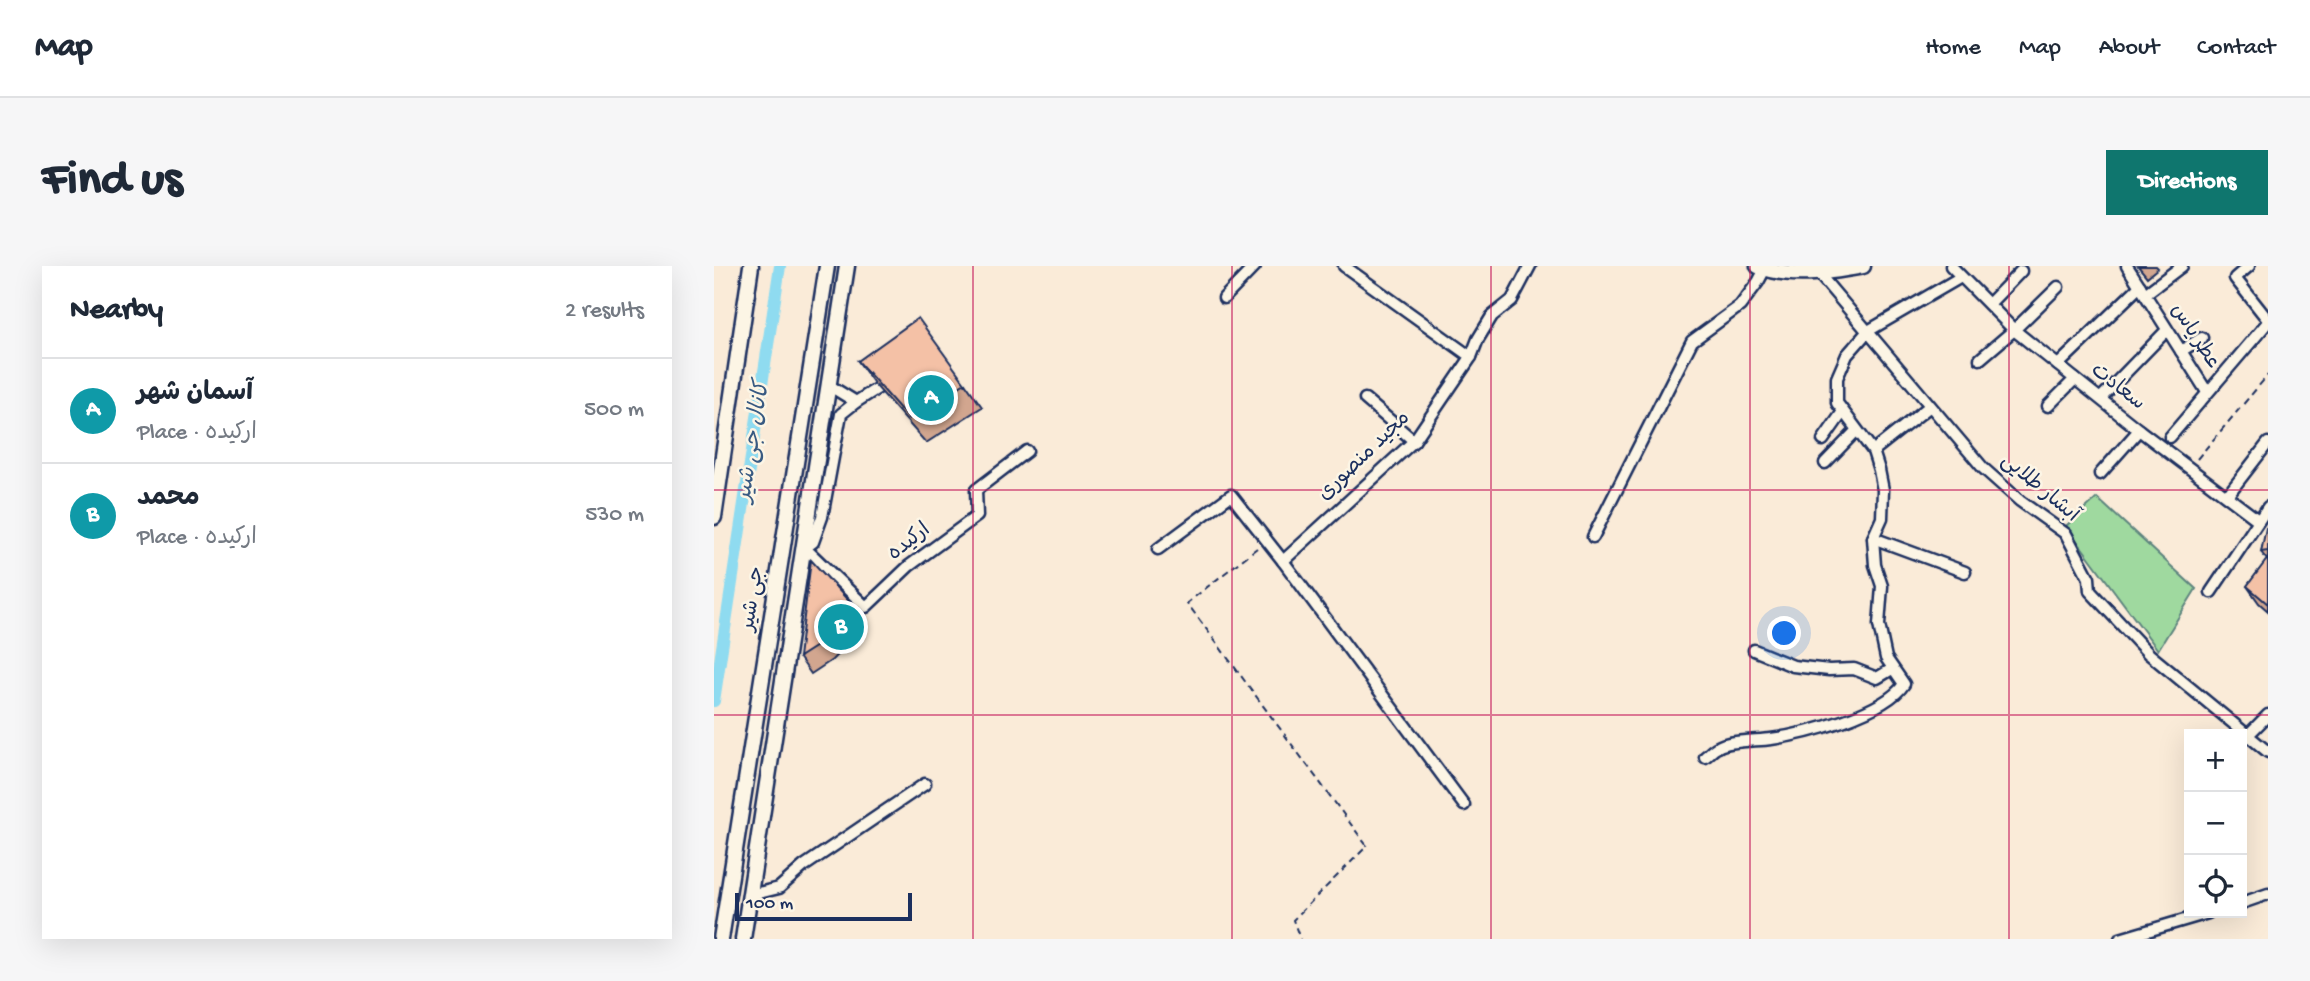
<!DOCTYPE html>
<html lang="en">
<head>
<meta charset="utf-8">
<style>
  :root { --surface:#fff; --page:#f6f6f7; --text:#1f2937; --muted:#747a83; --line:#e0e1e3; --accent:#0f766e }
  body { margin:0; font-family:"Gochi Hand","Playpen Sans Arabic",sans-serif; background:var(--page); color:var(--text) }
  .controls { position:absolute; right:21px; bottom:21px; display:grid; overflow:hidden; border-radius:0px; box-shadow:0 7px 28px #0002 }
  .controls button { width:63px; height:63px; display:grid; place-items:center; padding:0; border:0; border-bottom:2px solid var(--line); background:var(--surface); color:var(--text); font:35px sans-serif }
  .scale { position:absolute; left:21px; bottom:18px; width:177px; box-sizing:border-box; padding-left:7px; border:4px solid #1b2f5e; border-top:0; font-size:19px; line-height:24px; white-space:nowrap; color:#1b2f5e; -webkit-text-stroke:5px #fcf5e5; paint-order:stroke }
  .you { position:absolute; left:1071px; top:368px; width:24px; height:24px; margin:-18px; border:5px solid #fff; border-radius:50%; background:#1a73e8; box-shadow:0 0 0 10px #1a73e833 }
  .badge { display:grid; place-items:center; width:46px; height:46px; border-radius:50%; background:var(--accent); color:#fff; font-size:23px; font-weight:700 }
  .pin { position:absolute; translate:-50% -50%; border:4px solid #fff; box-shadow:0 2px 7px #0006 }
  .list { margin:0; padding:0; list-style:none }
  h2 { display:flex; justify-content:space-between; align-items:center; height:91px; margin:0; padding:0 28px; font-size:30px }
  h2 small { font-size:23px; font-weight:400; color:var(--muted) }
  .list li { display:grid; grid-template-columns:46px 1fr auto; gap:21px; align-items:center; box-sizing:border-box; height:105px; padding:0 28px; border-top:2px solid var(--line) }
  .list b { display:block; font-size:26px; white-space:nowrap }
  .list p { margin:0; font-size:23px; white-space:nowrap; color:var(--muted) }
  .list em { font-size:23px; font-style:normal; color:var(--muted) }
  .icon { flex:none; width:38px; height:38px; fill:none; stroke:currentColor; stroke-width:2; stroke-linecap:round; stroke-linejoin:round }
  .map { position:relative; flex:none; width:1554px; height:673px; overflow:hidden; border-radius:0px }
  header { display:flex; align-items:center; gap:42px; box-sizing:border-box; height:98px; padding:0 35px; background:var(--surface); border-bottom:2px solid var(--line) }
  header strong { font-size:33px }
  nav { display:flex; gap:38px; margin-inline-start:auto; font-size:24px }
  .intro { display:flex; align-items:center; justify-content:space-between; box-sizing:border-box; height:168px; padding:0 42px }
  h1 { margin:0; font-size:49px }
  .button { padding:18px 32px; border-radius:0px; background:var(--accent); color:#fff; font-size:24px; font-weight:700 }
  main { display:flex; gap:42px; padding:0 42px }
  aside { flex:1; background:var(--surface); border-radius:0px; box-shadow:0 7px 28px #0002 }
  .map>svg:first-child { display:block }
</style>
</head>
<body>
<header>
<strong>Map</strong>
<nav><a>Home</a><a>Map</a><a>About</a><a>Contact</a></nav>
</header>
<div class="intro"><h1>Find us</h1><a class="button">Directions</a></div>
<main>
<aside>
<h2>Nearby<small>2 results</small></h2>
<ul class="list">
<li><span class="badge" style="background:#0f9aa8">A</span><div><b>آسمان شهر</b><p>Place · ارکیده</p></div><em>500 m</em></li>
<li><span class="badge" style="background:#0f9aa8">B</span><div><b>محمد</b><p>Place · ارکیده</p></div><em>530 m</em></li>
</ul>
</aside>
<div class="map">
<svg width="1554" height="673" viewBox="0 0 1554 673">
  <rect width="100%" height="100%" fill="#faebd8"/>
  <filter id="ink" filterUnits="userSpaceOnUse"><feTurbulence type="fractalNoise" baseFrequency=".0143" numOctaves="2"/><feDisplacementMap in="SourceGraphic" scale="14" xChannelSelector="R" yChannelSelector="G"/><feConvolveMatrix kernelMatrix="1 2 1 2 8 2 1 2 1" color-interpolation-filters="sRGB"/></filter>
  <g filter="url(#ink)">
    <!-- green -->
    <polygon fill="#9fd99f" stroke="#5d847e" stroke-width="2" points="1383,232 1482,323 1444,384 1352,260"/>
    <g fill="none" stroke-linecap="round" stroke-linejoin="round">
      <!-- canal -->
      <polyline stroke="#8fdbf0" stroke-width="12" points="0,435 66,0"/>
      <defs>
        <g id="minor">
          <polyline points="630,0 757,91"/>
          <polyline points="1237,0 1300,64 1425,164 1544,254"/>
          <polyline points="1413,0 1493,126"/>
          <polyline points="1535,0 1521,12 1554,54"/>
          <polyline points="1105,8 1269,202 1306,235 1352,268 1375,312 1376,325 1435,388 1554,486"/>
          <polyline points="1431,28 1468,0"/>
          <polyline points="510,32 541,0"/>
          <polyline points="1275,38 1307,5"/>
          <polyline points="1467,85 1488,72"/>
          <polyline points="1266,93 1300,64 1344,21"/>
          <polyline points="1344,99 1426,20"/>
          <polyline points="116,120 142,136"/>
          <polyline points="164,122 142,136 127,148 108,251 99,276 91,282 152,341 195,300 263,250 262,224 313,185"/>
          <polyline points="1387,132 1453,64"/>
          <polyline points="651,133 700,175"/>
          <polyline points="1334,140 1361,113"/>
          <polyline points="1456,171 1554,56"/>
          <polyline points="1109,174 1128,147"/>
          <polyline points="1159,185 1216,140"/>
          <polyline points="1111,197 1142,165"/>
          <polyline points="1386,208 1425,164"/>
          <polyline points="1513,230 1554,177"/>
          <polyline points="879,271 978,75 1026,40 1044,16 1051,3"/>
          <polyline points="1159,272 1251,306"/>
          <polyline points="444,283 517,229 569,295 750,539"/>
          <polyline points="569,295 700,175 757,91 764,73 778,50 798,34 816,0"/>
          <polyline points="1497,326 1554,241"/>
          <polyline points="1040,384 1079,400 1115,404 1140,403 1163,412 1178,403"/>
          <polyline points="1535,468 1554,449"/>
          <path d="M991,491c4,-3 8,-8 13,-10 10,-7 40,-6 53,-8 35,-5 114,-26 133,-55l-18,-26 -7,-33 3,-39 -7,-21 -2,-27 9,-20 1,-28 -4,-20 -6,-19 -36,-48v-25l10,-23 21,-24 93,-54"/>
          <polyline points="36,629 65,622 90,600 211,518"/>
          <polyline points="1528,637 1554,628"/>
          <polyline points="1406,673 1494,647"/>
        </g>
        <g id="secondary">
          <path d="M1044,0c33,13 71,6 105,0"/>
          <polyline points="0,251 37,0"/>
          <polyline points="7,673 113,0"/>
          <polyline points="29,673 133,0"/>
        </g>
      </defs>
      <!-- minor casing -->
      <use href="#minor" stroke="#1b2f5e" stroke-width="15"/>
      <!-- secondary casing -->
      <use href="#secondary" stroke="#1b2f5e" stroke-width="19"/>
      <!-- path -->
      <g stroke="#1b2f5e" stroke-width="2" stroke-dasharray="7 5" stroke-linecap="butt">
        <polyline points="1483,193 1554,109"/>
        <polyline points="543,282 473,337 653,580 579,654 586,673"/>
      </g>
      <!-- minor -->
      <use href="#minor" stroke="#fcf5e5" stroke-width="10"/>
      <!-- secondary -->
      <use href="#secondary" stroke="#fcf5e5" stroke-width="14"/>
    </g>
    <!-- wall -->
    <g fill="#d2a68f" stroke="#1b2f5e" stroke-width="2">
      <polygon points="1424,0 1442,0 1444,2 1433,11"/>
      <polygon points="144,95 251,117 268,141 212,177 161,119"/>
      <polygon points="1554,261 1554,345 1545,337 1533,320 1553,294 1547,286"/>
      <polygon points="141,342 153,358 118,394 97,408 85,391"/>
    </g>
    <!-- building -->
    <g fill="#f4c1a6" stroke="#1b2f5e" stroke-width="2">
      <polygon points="204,52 251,117 195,153 144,95"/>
      <polygon points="1554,261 1554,285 1547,286 1552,262"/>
      <polygon points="1554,292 1554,338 1533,320"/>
      <polygon points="97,294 141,342 107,377 85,391"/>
    </g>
  </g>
  <!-- grid -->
  <path fill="none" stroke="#c2185b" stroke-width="2" stroke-opacity="0.55" d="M259,0v673M518,0v673M777,0v673M1036,0v673M1295,0v673M0,224h1554M0,449h1554"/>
  <g text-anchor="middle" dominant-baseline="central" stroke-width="5" stroke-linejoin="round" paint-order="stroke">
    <!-- street labels -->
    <g font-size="21" fill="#1b2f5e" stroke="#fcf5e5">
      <text transform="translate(1480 71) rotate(57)">عطر یاس</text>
      <text transform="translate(1403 122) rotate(38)">سعادت</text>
      <text transform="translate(651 191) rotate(-44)">مجید منصوری</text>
      <text transform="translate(1325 223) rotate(40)">آبشار طلایی</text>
      <text transform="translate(196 277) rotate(-38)">ارکیده</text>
      <text transform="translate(40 333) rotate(-81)">جی شیر</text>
    </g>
    <!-- water labels -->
    <g font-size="23" font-style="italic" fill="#385a82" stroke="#fcf5e5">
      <text transform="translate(40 176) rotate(-81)">کانال جی شیر</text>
    </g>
  </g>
</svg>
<div class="controls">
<button>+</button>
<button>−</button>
<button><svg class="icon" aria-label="locate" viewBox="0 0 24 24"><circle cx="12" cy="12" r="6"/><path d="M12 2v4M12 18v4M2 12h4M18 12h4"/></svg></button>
</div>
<div class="scale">100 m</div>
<div class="you"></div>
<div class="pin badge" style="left:217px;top:132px;background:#0f9aa8">A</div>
<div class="pin badge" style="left:127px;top:361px;background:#0f9aa8">B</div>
</div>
</main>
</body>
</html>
